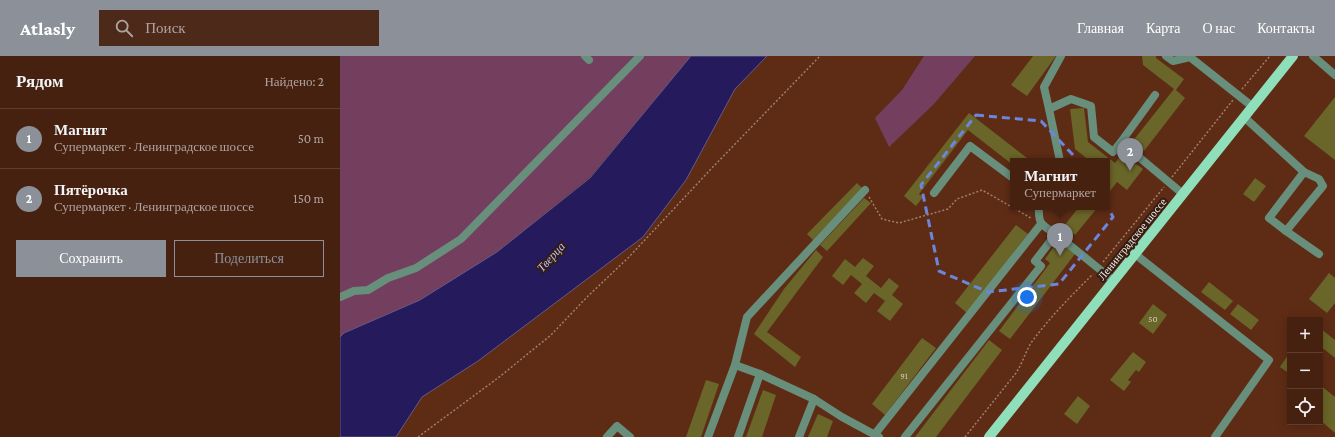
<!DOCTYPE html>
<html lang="ru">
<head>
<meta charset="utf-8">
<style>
  :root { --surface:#462110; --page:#4d2919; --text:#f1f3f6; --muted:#b0a39f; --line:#5e3e30; --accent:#8c9099 }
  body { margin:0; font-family:"Crimson Pro",serif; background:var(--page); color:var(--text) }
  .controls { position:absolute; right:12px; bottom:12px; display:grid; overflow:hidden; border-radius:0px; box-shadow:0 2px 10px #0003 }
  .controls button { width:36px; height:36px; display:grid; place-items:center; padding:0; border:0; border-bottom:1px solid var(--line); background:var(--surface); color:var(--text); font:20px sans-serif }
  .you { position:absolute; left:687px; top:241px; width:14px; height:14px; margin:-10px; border:3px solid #fff; border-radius:50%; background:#1a73e8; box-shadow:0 0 0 6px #1a73e833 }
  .badge { display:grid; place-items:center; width:26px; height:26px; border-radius:50%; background:var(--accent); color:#fff; font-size:13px; font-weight:700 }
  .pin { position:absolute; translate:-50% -33px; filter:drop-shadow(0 1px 2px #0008) }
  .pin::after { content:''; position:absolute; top:21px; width:14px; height:12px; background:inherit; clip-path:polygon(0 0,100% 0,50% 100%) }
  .popup { position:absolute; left:670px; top:102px; width:100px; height:52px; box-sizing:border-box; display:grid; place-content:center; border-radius:0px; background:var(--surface); filter:drop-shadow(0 1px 3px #0005); font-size:13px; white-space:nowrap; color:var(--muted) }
  .popup b { font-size:15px; color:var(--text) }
  .popup::after { content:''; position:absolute; left:50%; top:100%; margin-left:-8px; border:8px solid transparent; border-top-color:var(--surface) }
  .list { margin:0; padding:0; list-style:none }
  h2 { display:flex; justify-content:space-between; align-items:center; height:52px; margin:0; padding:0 16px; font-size:17px }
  h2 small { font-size:13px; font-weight:400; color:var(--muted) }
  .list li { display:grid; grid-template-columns:26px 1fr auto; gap:12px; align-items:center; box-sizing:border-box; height:60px; padding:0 16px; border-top:1px solid var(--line) }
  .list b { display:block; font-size:15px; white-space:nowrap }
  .list p { margin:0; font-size:13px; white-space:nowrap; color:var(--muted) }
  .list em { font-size:13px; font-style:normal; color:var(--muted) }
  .actions { display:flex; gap:8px; padding:12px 16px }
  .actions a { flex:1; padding:9px 0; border:1px solid var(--accent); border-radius:0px; text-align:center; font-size:14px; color:var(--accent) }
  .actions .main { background:var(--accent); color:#fff }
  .icon { flex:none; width:22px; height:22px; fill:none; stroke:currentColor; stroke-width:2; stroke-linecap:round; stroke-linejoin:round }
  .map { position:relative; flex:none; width:995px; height:381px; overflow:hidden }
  header { display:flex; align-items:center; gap:24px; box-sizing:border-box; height:56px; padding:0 20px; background:var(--accent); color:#fff }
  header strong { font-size:19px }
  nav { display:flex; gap:22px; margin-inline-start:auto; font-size:14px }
  .search { width:280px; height:36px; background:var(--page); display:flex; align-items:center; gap:10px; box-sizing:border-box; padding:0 14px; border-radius:0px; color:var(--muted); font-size:15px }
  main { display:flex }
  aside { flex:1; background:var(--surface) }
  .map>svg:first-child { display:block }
</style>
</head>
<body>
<header>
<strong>Atlasly</strong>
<div class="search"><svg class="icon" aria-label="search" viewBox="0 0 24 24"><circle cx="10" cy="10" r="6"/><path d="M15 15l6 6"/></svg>Поиск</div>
<nav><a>Главная</a><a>Карта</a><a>О нас</a><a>Контакты</a></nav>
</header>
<main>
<aside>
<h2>Рядом<small>Найдено: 2</small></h2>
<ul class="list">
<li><span class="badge">1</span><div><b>Магнит</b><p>Супермаркет · Ленинградское шоссе</p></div><em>50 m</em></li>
<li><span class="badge">2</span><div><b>Пятёрочка</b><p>Супермаркет · Ленинградское шоссе</p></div><em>150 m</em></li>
</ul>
<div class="actions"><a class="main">Сохранить</a><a>Поделиться</a></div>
</aside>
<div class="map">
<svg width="995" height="381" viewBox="0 0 995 381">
  <rect width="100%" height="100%" fill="#5e2c15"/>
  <!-- green -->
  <g fill="#743e5f">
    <polygon points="0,0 351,0 250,121 157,196 80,244 4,277 0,281"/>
    <polygon points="584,0 635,0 593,49 549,91 535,62 562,34"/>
  </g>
  <!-- water -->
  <polygon fill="#251a5c" stroke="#665a86" points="351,0 427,0 395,33 346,124 303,181 138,305 82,341 56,381 0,381 0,281 4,277 80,244 157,196 250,122"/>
  <!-- building -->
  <g fill="#6a6528">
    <polygon points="693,0 716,0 687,40 671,29"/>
    <polygon points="802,0 816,0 816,2 844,23 836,34 845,42 804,95 792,86 834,33 803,9"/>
    <polygon points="995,41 995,104 964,80"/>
    <polygon points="744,52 748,86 775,107 782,98 803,113 787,134 777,126 767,139 767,105 750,105 735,93 730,53"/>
    <polygon points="629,57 691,105 673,105 673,109 628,74 579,138 583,141 576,150 564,140"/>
    <polygon points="915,122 926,130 914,146 903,138"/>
    <polygon points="517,127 523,133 473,184 467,178"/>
    <polygon points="524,142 531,147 487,195 480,189"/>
    <polygon points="739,151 758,151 735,179 724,170"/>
    <polygon points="676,169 688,178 627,257 615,247"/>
    <polygon points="718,185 735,198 670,283 659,275 710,207 705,203"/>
    <polygon points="476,194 483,201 427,276 461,301 455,311 414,278 444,233"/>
    <polygon points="523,202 534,210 526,220 541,232 549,222 559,230 552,239 563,248 550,265 537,255 545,245 534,237 526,247 514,237 522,228 511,219 503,229 492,220 505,203 515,211"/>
    <polygon points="989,217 995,222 995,247 987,257 969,243"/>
    <polygon points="869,226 893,245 885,254 861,236"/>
    <polygon points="813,248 827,259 813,278 799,267"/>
    <polygon points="898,248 919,264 911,274 890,258"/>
    <polygon points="980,272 995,284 995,302 980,290"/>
    <polygon points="582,282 596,292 545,359 532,348"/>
    <polygon points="649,284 662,294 596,381 575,381"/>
    <polygon points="793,296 806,306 799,316 796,314 788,324 791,326 784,335 770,324"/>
    <polygon points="950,296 950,312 947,316 940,311"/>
    <polygon points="366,324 379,328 361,381 346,381"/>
    <polygon points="980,329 995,341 995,377 980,364"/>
    <polygon points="423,334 436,339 422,381 406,381"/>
    <polygon points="738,340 750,350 737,368 724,358"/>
    <polygon points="478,358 493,365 487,381 468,381"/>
  </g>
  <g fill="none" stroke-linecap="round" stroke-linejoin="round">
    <!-- path -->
    <g stroke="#a07e6e" stroke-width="1.5" stroke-dasharray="2 2" stroke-linecap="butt">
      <polyline points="902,33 930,0"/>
      <polyline points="832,121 893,44"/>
      <polyline points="529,141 542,163 559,167 608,153 617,143 642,134 691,162"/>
      <polyline points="763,206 824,131"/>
      <polyline points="78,381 158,322 211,279 247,241 288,202 371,113 480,0"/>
      <path d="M625,381l51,-64c6,-9 9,-20 15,-30 18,-25 40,-47 62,-69"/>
    </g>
    <!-- minor -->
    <g stroke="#688e7c" stroke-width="8">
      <polyline points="245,0 249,4"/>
      <polyline points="826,0 833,5 850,1 913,51"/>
      <polyline points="973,0 995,19"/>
      <polyline points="709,53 731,43 751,50 754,81 773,96 781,86 843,138"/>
      <polyline points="904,61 964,116 979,123 983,130 946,175 979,198"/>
      <polyline points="781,86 815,39"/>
      <polyline points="720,105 709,53 704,31 721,0"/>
      <polyline points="594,137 630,90 673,122"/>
      <path d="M699,151c-1,18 3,18 17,27"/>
      <polyline points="946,175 929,162 964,116"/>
      <polyline points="795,198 929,304 875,381"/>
      <polyline points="0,241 14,235 28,234 48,222 76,212 121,183 300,0"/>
      <polyline points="395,309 420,318 474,343 502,361 539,381"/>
      <polyline points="535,378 701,168"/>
      <polyline points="267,381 277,370 290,381"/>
      <polyline points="368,381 395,309 407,261 525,134"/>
      <polyline points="398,381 420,318"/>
      <polyline points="459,381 474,343"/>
      <polyline points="565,381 701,210 695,205 716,178 774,225"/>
    </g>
    <!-- major -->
    <polyline stroke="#8edfba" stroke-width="10" points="649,381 953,0"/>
  </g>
  <!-- marked area -->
  <path fill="none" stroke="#6b86de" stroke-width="3" stroke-dasharray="8 5" stroke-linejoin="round" d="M636,59l65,6 48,51 24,45 -54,67 -71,8 -49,-21 -18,-86z"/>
  <g text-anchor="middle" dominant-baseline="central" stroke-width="4" stroke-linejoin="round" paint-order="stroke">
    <!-- number labels -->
    <g font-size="9" fill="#d8ccb9">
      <text x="813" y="263">50</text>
      <text x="564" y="320">91</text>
    </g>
    <!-- street labels -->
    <g font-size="11" fill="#fcefe9" stroke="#331c12">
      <text transform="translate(792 183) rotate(-51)">Ленинградское шоссе</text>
    </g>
    <!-- water labels -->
    <g font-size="12" font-style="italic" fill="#bfbffd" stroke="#331c12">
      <text transform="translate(211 201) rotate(-48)">Тверца</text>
    </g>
  </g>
</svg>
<div class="controls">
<button>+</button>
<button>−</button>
<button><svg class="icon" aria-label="locate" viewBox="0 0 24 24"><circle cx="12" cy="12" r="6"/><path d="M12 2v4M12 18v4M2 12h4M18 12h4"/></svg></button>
</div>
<div class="you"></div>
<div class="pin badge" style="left:720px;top:200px">1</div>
<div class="popup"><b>Магнит</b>Супермаркет</div>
<div class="pin badge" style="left:790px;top:115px">2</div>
</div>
</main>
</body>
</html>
